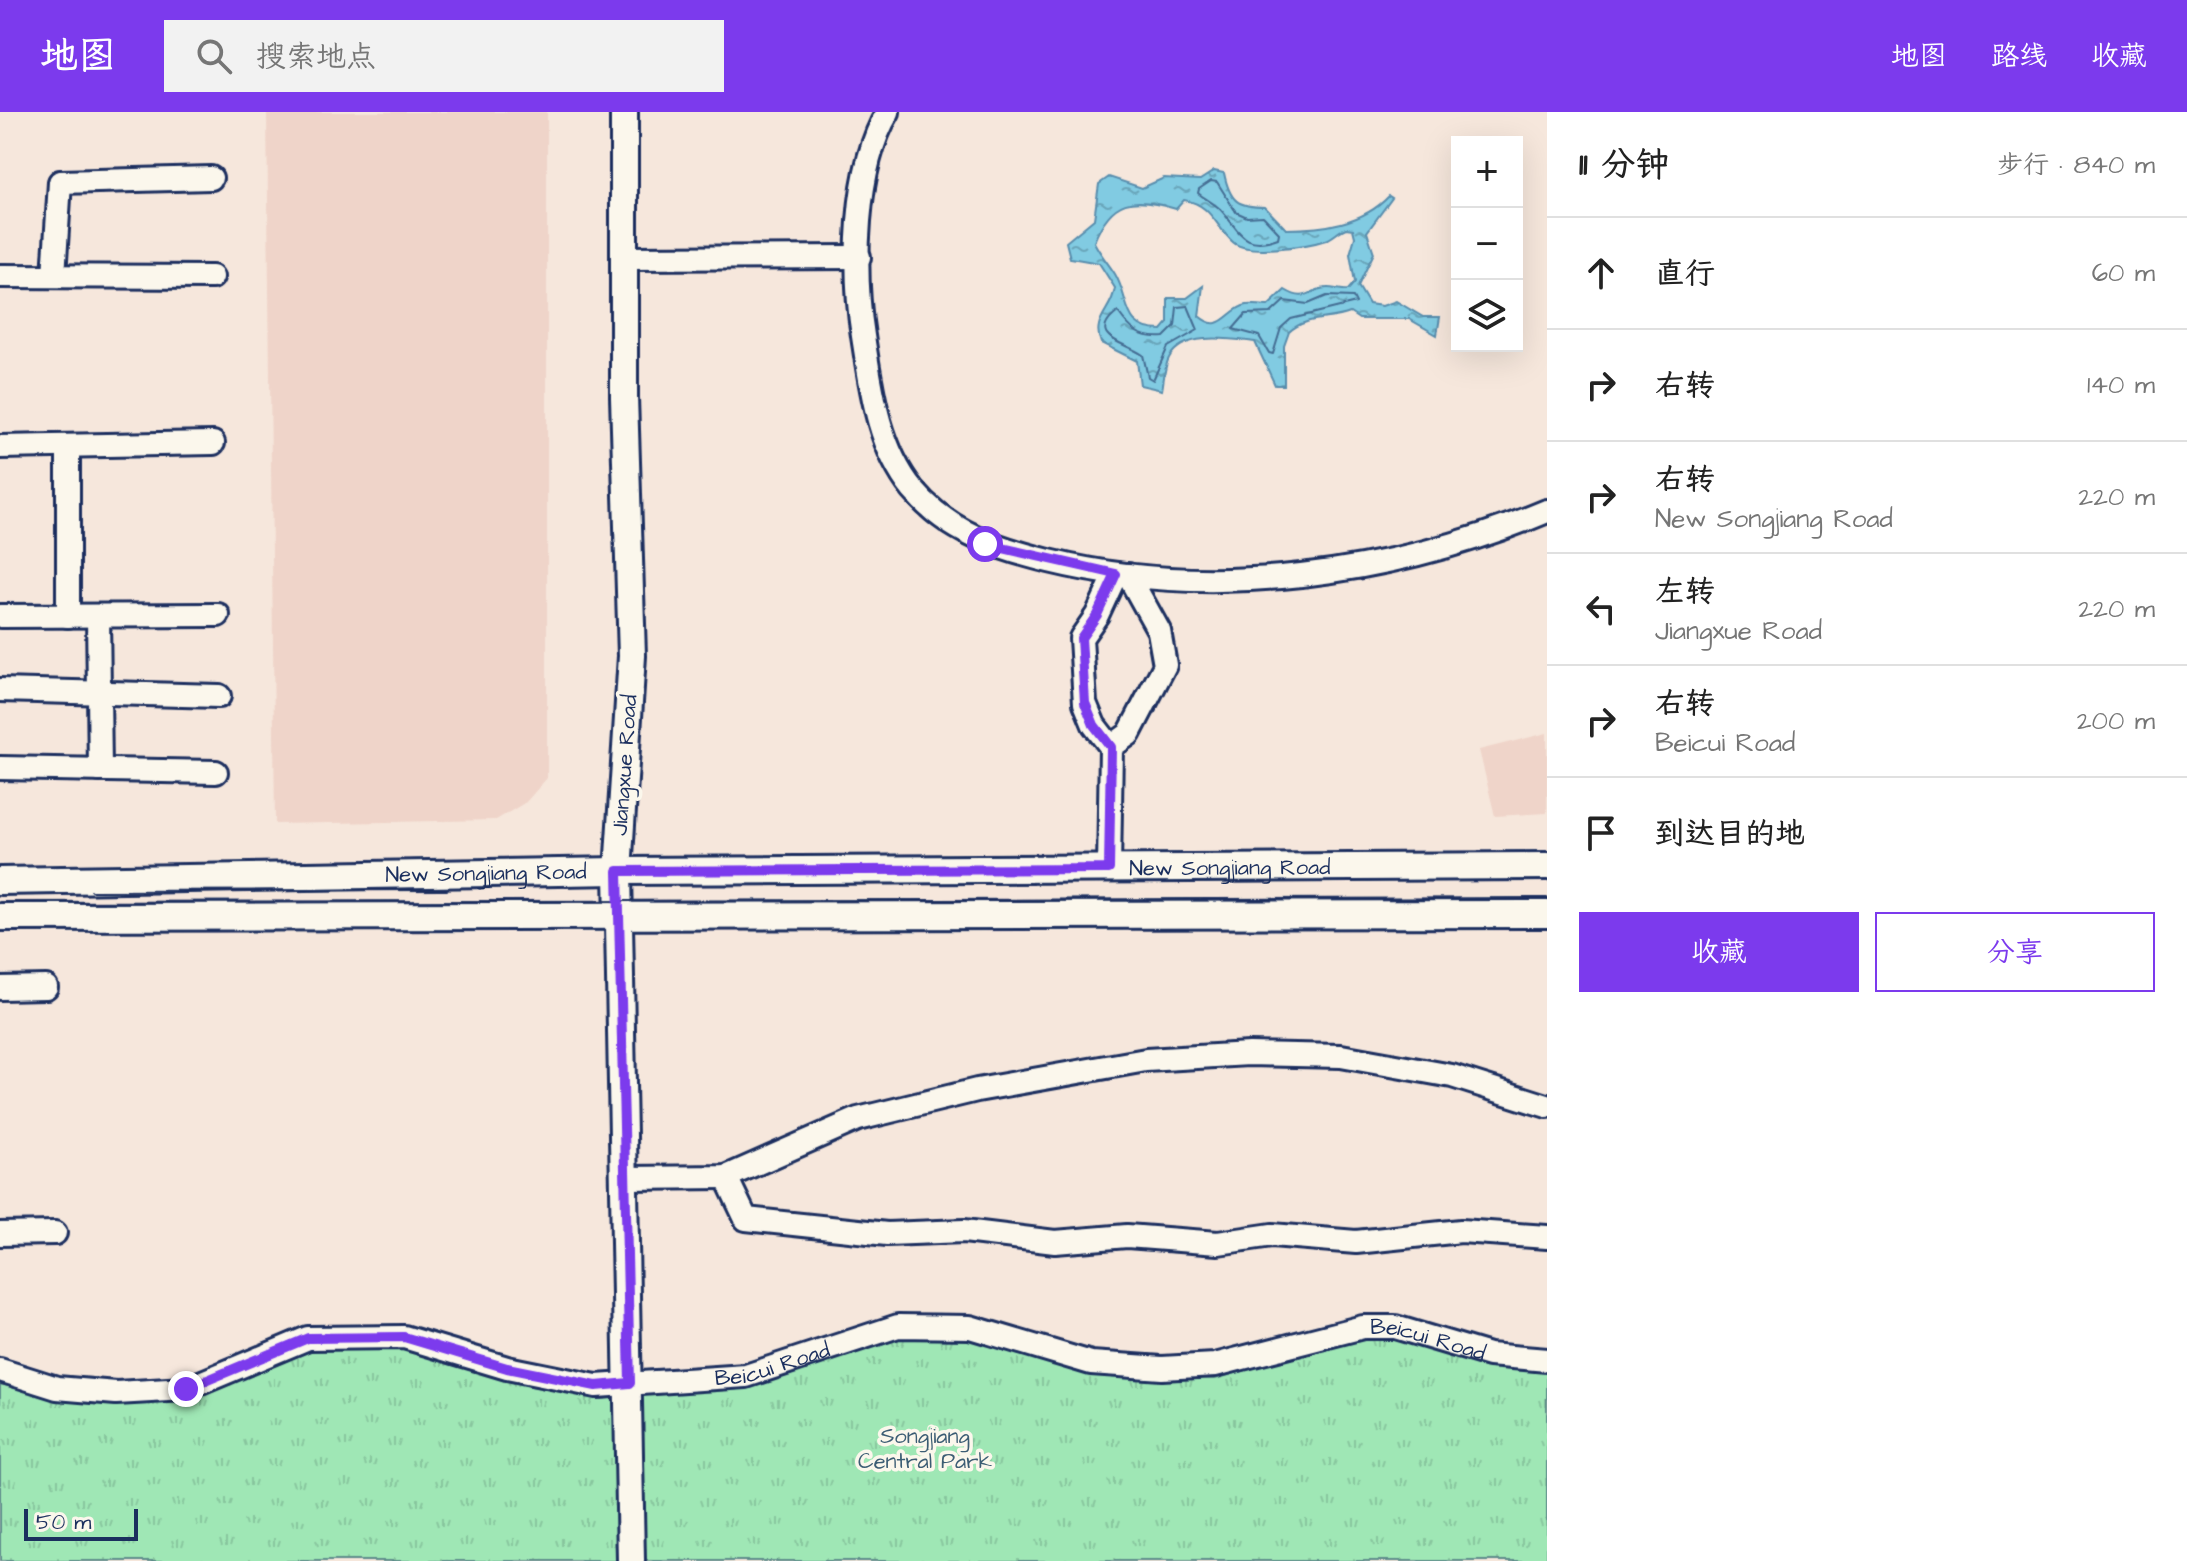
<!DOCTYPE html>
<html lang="zh">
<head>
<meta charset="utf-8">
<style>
  :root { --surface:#fff; --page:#f2f2f2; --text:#222; --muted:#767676; --line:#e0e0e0; --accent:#7c3aed }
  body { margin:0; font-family:"Architects Daughter","LXGW WenKai TC",sans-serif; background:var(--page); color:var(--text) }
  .controls { position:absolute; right:24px; top:24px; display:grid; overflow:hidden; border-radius:0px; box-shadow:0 8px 32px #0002 }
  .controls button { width:72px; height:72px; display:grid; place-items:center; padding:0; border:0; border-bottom:2px solid var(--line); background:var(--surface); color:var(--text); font:40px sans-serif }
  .scale { position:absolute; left:24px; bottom:20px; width:114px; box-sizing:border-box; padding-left:8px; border:4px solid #1b2f5e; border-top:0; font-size:22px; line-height:28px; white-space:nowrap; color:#1b2f5e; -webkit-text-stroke:6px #fbf7ec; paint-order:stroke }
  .stop { position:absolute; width:24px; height:24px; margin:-18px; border:6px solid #7c3aed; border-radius:50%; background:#fff }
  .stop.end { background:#7c3aed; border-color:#fff; box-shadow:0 2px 8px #0008 }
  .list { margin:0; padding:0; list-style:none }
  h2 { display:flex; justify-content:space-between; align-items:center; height:104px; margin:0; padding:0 32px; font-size:34px }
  h2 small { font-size:26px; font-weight:400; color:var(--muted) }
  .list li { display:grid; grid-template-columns:52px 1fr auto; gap:24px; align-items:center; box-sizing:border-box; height:112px; padding:0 32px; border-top:2px solid var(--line) }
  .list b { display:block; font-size:30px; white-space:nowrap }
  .list p { margin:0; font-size:26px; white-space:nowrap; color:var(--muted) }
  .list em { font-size:26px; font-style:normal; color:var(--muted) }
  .actions { display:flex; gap:16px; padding:24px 32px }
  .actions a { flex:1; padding:18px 0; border:2px solid var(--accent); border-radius:0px; text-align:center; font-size:28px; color:var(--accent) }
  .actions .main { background:var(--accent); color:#fff }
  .icon { flex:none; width:44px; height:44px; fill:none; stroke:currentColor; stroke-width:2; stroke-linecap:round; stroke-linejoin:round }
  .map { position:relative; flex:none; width:1547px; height:1449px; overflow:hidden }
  header { display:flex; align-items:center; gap:48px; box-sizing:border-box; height:112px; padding:0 40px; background:var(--accent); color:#fff }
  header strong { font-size:38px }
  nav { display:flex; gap:44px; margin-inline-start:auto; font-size:28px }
  .search { width:560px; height:72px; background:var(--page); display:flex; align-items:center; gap:20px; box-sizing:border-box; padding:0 28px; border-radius:0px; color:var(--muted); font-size:30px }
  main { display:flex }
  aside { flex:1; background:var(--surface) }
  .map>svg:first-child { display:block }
</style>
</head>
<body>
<header>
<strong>地图</strong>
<div class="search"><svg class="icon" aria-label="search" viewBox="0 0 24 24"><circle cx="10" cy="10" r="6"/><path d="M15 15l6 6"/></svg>搜索地点</div>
<nav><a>地图</a><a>路线</a><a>收藏</a></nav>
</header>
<main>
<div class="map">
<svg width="1547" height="1449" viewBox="0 0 1547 1449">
  <defs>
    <pattern id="park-tufts" width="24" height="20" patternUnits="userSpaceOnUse" patternTransform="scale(2)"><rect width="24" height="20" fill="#9fe7b5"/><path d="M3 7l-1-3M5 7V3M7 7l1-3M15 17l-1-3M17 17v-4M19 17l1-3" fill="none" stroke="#88c69e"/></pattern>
    <pattern id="water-ripples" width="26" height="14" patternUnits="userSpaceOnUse" patternTransform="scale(2)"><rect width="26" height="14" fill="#81cbe2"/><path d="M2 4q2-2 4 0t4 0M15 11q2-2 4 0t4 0" fill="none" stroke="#69a5ba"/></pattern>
  </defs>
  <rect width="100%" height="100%" fill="#f6e7dc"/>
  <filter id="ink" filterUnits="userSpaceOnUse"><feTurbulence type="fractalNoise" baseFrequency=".0125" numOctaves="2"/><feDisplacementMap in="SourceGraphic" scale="16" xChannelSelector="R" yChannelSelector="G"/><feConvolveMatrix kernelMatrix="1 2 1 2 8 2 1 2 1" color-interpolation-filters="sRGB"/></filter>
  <g filter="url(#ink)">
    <!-- built -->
    <g fill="#efd4c9">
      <polygon points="267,0 547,0 547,666 526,690 496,708 275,712"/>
      <polygon points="1547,621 1547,701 1495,704 1479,638"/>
    </g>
    <!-- park -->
    <polygon fill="url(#park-tufts)" stroke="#5d8b8a" stroke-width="2" points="901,1223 960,1225 1088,1259 1143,1264 1215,1267 1355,1227 1399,1227 1547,1258 1547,1449 0,1449 0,1272 53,1284 147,1286 262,1250 321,1236 397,1231 526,1273 601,1287 758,1273"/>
    <!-- water -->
    <path fill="url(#water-ripples)" stroke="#588dad" stroke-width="2" fill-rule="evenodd" d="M1214,59l10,2c6,29 14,34 41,34l21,22c36,0 77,-5 103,-33l3,2 -25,34 7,21 -16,33 11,18 13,2 14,-5 27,16h17l-3,18 -28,-16h-50l-9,-6c-20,8 -45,3 -61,19l-5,14v39h-9l-20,-43c-25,-3 -72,-11 -86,16 -5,9 -5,23 -7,32l-22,-5 -3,-24 -36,-18c-10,-24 11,-32 14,-55l-16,-25 -29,-5 -4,-16 28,-23 5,-35 10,-7 33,11 22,-10 36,2zM1184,88c29,5 31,27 50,43 15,12 74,3 92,-3 8,-3 12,-9 20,-12l7,1 2,8 -5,17 5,28 -7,8c-8,1 -13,-2 -20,-2 -19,0 -20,16 -43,2l-17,16c-7,0 -15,-2 -21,-1 -20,3 -25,31 -48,11l4,-30 -16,12h-19v25l-6,7c-41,0 -31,-29 -47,-56 -7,-11 -15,-20 -21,-32 17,-44 39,-46 82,-33z"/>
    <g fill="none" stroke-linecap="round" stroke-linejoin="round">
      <!-- shore -->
      <g stroke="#446d93" stroke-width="2">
        <path d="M1211,69l6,1 19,30 11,5 16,-1 16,17 -1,5c-36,13 -38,-8 -58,-29 -6,-6 -15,-10 -22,-16l1,-4z"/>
        <polygon points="1327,184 1353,185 1356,191 1291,207 1281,216 1273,242 1269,241 1259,224 1233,217 1246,202 1271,201 1284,189 1308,192"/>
        <path d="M1188,194l10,24 -30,17 -15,33 -5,-3 -5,-22c-19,-13 -58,-18 -25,-43 13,18 21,27 46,25l11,-11 2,-19z"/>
      </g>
      <defs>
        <g id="minor">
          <path d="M888,0c-34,56 -35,160 -25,224 8,52 15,111 50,154 36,43 84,58 136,71 162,40 345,14 498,-50"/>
          <polyline points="624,146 859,145"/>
          <polyline points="0,164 212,165"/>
          <polyline points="54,164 60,70 211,66"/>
          <polyline points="68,334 68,504"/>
          <polyline points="0,335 213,331"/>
          <polyline points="0,504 218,503"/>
          <polyline points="98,504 100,658"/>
          <polyline points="0,578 219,584"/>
          <polyline points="1111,635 1094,613 1085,591 1081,526 1097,503 1116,462"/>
          <polyline points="0,656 216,660"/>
          <polyline points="1109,757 1111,635 1129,622 1165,553 1159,519 1128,463"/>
          <polyline points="0,876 46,875"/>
          <polyline points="726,1065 746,1107 887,1122 964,1119 1055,1130 1127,1124 1218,1131 1272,1123 1356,1130 1461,1119 1547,1125"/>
          <polyline points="626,1066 726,1065 858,1007 977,978 1146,948 1249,942 1341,944 1452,964 1547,994"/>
          <polyline points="0,1122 55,1121"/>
          <path id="s1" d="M0,1258l57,18 59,5 70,-4 122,-51 96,-1 103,31 89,18 150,-10 152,-50 72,1 121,36 71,5 53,-3 148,-38h32l94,28 58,5"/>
        </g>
        <g id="major">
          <polyline points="624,0 624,285 632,544 618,759 631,1449"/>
          <path id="s2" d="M0,769l618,-10 929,-5"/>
          <polyline points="0,805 1547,802"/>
        </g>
      </defs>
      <!-- minor casing -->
      <use href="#minor" stroke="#1b2f5e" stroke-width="28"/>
      <!-- major casing -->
      <use href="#major" stroke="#1b2f5e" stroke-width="32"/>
      <!-- minor -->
      <use href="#minor" stroke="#fbf7ec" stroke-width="22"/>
      <!-- major -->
      <use href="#major" stroke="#fbf7ec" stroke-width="26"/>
      <!-- tram -->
      <g stroke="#1b2f5e" stroke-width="2">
        <polyline points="91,779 447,778"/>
        <polyline points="0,791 1547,786"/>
      </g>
    </g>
  </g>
  <g fill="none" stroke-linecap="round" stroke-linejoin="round" filter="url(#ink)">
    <!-- route -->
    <polyline stroke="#7c3aed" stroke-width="10" points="186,1277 308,1226 404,1225 507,1256 596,1274 630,1271 618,759 1109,757 1111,635 1094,613 1085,591 1081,526 1097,503 1116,462 985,432"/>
  </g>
  <g text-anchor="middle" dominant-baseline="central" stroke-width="7" stroke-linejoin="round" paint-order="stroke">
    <!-- street labels -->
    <g font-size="22" fill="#1b2f5e" stroke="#fbf7ec">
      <text transform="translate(625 653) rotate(-86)">Jiangxue Road</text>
      <text stroke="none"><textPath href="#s2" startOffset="1230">New Songjiang Road</textPath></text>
      <text stroke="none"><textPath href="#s2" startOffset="486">New Songjiang Road</textPath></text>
      <text stroke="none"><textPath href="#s1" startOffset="1468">Beicui Road</textPath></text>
      <text stroke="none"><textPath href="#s1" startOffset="794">Beicui Road</textPath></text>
    </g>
    <!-- park labels -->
    <g font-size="22" fill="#3c5d74" stroke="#fbf7ec">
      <text x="925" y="1324">Songjiang<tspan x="925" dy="25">Central Park</tspan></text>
    </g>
  </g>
</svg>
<div class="controls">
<button>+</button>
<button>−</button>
<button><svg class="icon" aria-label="layers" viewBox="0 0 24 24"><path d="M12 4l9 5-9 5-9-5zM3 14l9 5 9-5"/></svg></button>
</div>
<div class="scale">50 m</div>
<div class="stop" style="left:985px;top:432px"></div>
<div class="stop end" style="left:186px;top:1277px"></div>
</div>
<aside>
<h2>11 分钟<small>步行 · 840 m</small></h2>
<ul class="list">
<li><svg class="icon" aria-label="ahead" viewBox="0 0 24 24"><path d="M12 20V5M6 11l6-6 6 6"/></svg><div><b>直行</b></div><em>60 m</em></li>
<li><svg class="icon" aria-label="right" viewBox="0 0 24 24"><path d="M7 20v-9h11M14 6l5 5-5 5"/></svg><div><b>右转</b></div><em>140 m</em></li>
<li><svg class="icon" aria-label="right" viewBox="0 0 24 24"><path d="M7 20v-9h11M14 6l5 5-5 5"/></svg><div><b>右转</b><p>New Songjiang Road</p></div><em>220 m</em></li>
<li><svg class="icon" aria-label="left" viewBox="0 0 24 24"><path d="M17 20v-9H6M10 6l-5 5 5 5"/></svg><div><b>左转</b><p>Jiangxue Road</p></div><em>220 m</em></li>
<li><svg class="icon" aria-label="right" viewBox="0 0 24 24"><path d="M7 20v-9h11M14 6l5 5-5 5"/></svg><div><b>右转</b><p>Beicui Road</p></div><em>200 m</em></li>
<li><svg class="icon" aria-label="arrive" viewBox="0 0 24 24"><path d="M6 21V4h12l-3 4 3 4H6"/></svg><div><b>到达目的地</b></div></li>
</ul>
<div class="actions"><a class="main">收藏</a><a>分享</a></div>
</aside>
</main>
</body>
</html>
